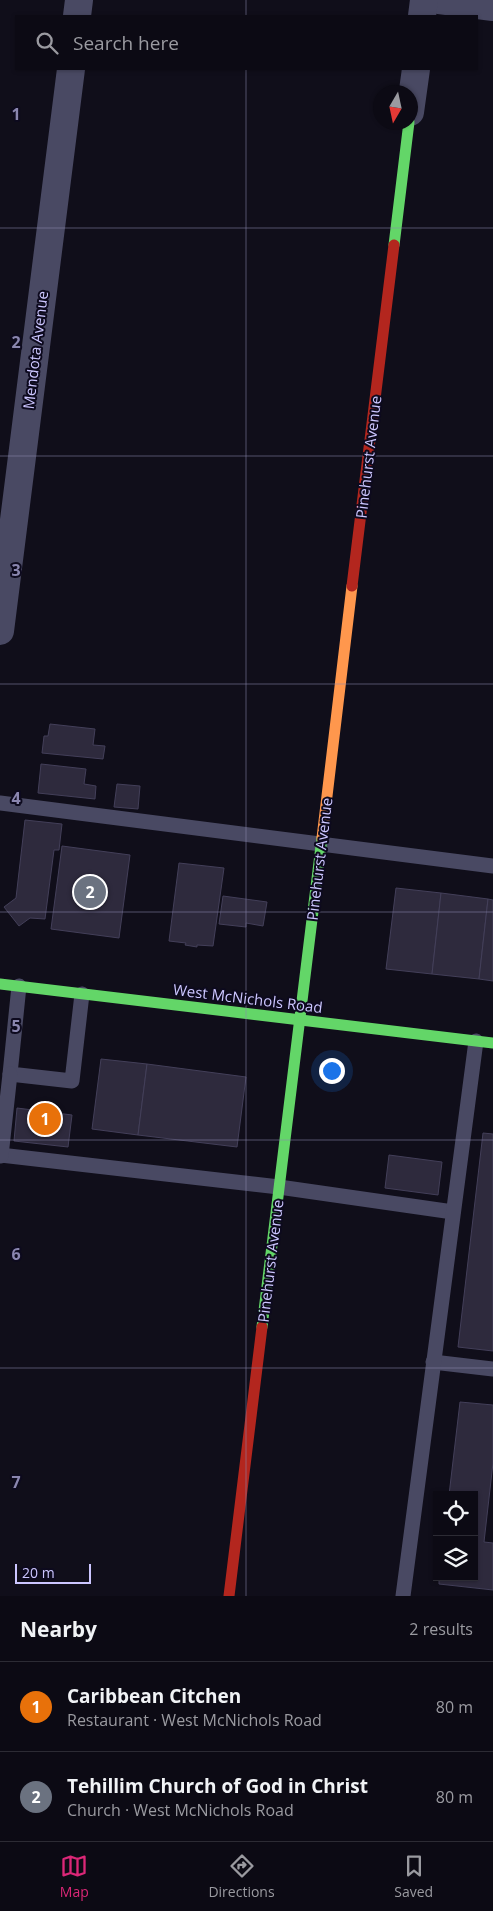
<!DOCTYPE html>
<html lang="en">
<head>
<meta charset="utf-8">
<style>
  :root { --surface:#0c0a14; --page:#1a1822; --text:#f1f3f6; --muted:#9a9aa0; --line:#2c2b34; --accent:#db2777 }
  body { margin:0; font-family:"Open Sans",sans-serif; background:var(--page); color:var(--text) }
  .controls { position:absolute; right:15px; bottom:15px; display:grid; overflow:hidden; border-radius:0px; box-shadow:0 1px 4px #0004 }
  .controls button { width:45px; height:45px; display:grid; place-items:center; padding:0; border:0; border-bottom:1px solid var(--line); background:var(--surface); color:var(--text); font:25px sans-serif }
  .compass { position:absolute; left:373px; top:85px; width:45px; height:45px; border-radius:50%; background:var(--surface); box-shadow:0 1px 4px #0004; rotate:189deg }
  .scale { position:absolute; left:15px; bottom:12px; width:76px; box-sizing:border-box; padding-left:5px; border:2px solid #ccc6ff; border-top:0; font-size:14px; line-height:18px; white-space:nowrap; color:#ccc6ff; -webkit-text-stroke:4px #0d0a1e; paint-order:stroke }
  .you { position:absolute; left:331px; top:1070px; width:18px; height:18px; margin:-12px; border:4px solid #fff; border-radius:50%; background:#1a73e8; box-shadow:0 0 0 8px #1a73e833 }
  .badge { display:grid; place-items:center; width:32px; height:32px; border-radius:50%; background:var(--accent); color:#fff; font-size:16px; font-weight:700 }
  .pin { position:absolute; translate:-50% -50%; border:2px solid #fff; box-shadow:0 1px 5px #0006 }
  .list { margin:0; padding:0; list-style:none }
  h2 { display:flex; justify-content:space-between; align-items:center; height:65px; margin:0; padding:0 20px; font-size:21px }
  h2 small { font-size:16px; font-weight:400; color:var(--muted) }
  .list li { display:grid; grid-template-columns:32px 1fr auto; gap:15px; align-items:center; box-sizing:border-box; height:90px; padding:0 20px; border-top:1px solid var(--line) }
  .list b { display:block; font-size:19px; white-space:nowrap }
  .list p { margin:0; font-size:16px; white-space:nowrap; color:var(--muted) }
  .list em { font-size:16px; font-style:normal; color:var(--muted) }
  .icon { flex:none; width:28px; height:28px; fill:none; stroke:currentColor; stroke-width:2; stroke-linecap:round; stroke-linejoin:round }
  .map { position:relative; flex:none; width:493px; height:1596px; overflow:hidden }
  .search { position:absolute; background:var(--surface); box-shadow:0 1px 4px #0004; left:15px; right:15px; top:15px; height:55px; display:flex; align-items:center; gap:12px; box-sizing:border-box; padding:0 18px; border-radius:0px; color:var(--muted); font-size:19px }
  .sheet { height:245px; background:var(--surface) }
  nav { display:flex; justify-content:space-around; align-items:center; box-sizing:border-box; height:70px; border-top:1px solid var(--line); background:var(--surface); font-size:14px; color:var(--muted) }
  nav a { display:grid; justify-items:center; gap:2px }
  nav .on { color:var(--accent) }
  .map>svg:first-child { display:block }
</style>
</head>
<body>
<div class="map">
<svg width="493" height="1596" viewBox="0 0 493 1596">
  <rect width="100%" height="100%" fill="#100e1a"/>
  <!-- building -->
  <g fill="#2e2a3d" stroke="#433f59">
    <polygon points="50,724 95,729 93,745 105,746 103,759 42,753 44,736 48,736"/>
    <polygon points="41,764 86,769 84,784 96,786 95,799 38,793"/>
    <polygon points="117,784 140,786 138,809 114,807"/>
    <polygon points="25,820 62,824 59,850 54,850 45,919 30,918 19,926 4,907 16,898"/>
    <polygon points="62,846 130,855 119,938 51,929"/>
    <polygon points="179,863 224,868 213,946 197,945 197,947 185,945 186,943 169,941"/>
    <polygon points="396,888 441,893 432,974 386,969"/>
    <polygon points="441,893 488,899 479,979 432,974"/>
    <polygon points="223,896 267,902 263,926 246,923 246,927 219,924"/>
    <polygon points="488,899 493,900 493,981 479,979"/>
    <polygon points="101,1059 147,1064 138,1135 92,1129"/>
    <polygon points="147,1064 246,1077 237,1147 138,1135"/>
    <polygon points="17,1108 72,1115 68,1147 14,1141"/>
    <polygon points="483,1133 493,1134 493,1351 458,1347"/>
    <polygon points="389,1155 442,1162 438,1195 385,1188"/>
    <polygon points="460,1402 493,1405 493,1463 484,1542 493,1543 493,1590 439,1584 439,1577 474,1577 474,1495 449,1495"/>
  </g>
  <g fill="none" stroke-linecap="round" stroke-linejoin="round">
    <!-- lane -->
    <g stroke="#494963" stroke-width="15">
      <polyline points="0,803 493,866"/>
      <polyline points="19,986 10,1074 72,1081 82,994"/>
      <polyline points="0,1155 279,1187 453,1212"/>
      <polyline points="1,1156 10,1074"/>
      <polyline points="433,1362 493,1369"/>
      <polyline points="403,1596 476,1041"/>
    </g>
    <!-- street -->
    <g stroke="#494963" stroke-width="28">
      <polyline points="439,0 493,7"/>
      <polyline points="77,16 79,0"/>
      <polyline points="422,16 424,0"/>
      <polyline points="410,112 416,69"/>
      <polyline points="0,631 71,69"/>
    </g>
    <!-- fast -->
    <g stroke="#63d668" stroke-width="11">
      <polyline points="394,245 409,122"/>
      <polyline points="0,984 493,1043"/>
      <polyline points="262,1327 322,838"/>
    </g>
    <!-- slow -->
    <polyline stroke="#ff974d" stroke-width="11" points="322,838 352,586"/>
    <!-- jam -->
    <g stroke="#b3261e" stroke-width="11">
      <polyline points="352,586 394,245"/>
      <polyline points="229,1596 262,1327"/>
    </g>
  </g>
  <!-- grid -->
  <path fill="none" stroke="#8a86af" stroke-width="1" stroke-opacity="0.55" d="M246,0v16M246,69v1527M0,228h493M0,456h493M0,684h493M0,912h493M0,1140h493M0,1368h493"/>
  <g text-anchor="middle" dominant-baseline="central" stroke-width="4" stroke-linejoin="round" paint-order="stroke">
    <!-- street labels -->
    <g font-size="15" fill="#ccc6ff" stroke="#0d0a1e">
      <text transform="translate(35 350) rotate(-83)">Mendota Avenue</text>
      <text transform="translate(368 457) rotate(-83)">Pinehurst Avenue</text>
      <text transform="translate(319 859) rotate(-83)">Pinehurst Avenue</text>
      <text transform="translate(248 998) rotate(7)">West McNichols Road</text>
      <text transform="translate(270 1261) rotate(-83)">Pinehurst Avenue</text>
    </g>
  </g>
  <g font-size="16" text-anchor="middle" font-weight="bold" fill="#8a86af" stroke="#0d0a1e" stroke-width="4" stroke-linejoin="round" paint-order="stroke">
    <text x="16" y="120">1</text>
    <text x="16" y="348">2</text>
    <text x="16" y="576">3</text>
    <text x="16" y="804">4</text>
    <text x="16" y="1032">5</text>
    <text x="16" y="1260">6</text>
    <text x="16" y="1488">7</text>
  </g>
</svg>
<div class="controls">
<button><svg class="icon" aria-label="locate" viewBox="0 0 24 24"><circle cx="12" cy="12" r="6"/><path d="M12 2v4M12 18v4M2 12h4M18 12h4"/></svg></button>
<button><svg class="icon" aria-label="layers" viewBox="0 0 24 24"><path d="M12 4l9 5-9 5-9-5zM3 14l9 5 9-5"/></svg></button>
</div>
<svg class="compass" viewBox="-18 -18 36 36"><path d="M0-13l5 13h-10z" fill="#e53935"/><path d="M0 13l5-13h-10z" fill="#9a9aa0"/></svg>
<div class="scale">20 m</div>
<div class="you"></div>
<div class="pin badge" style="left:45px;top:1119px;background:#e8710a">1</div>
<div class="pin badge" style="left:90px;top:892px;background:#6b7280">2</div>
<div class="search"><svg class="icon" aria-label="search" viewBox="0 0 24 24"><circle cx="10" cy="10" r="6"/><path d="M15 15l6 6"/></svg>Search here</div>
</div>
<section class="sheet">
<h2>Nearby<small>2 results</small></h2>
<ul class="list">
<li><span class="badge" style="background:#e8710a">1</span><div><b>Caribbean Citchen</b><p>Restaurant · West McNichols Road</p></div><em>80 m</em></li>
<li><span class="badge" style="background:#6b7280">2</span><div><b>Tehillim Church of God in Christ</b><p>Church · West McNichols Road</p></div><em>80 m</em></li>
</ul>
</section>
<nav>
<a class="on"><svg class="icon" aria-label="map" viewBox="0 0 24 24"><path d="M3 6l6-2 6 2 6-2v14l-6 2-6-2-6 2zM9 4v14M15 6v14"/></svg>Map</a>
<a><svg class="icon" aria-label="directions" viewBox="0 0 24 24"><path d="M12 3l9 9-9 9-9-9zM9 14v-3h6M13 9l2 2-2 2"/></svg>Directions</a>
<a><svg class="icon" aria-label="saved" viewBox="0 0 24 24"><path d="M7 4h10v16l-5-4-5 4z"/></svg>Saved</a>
</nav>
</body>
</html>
